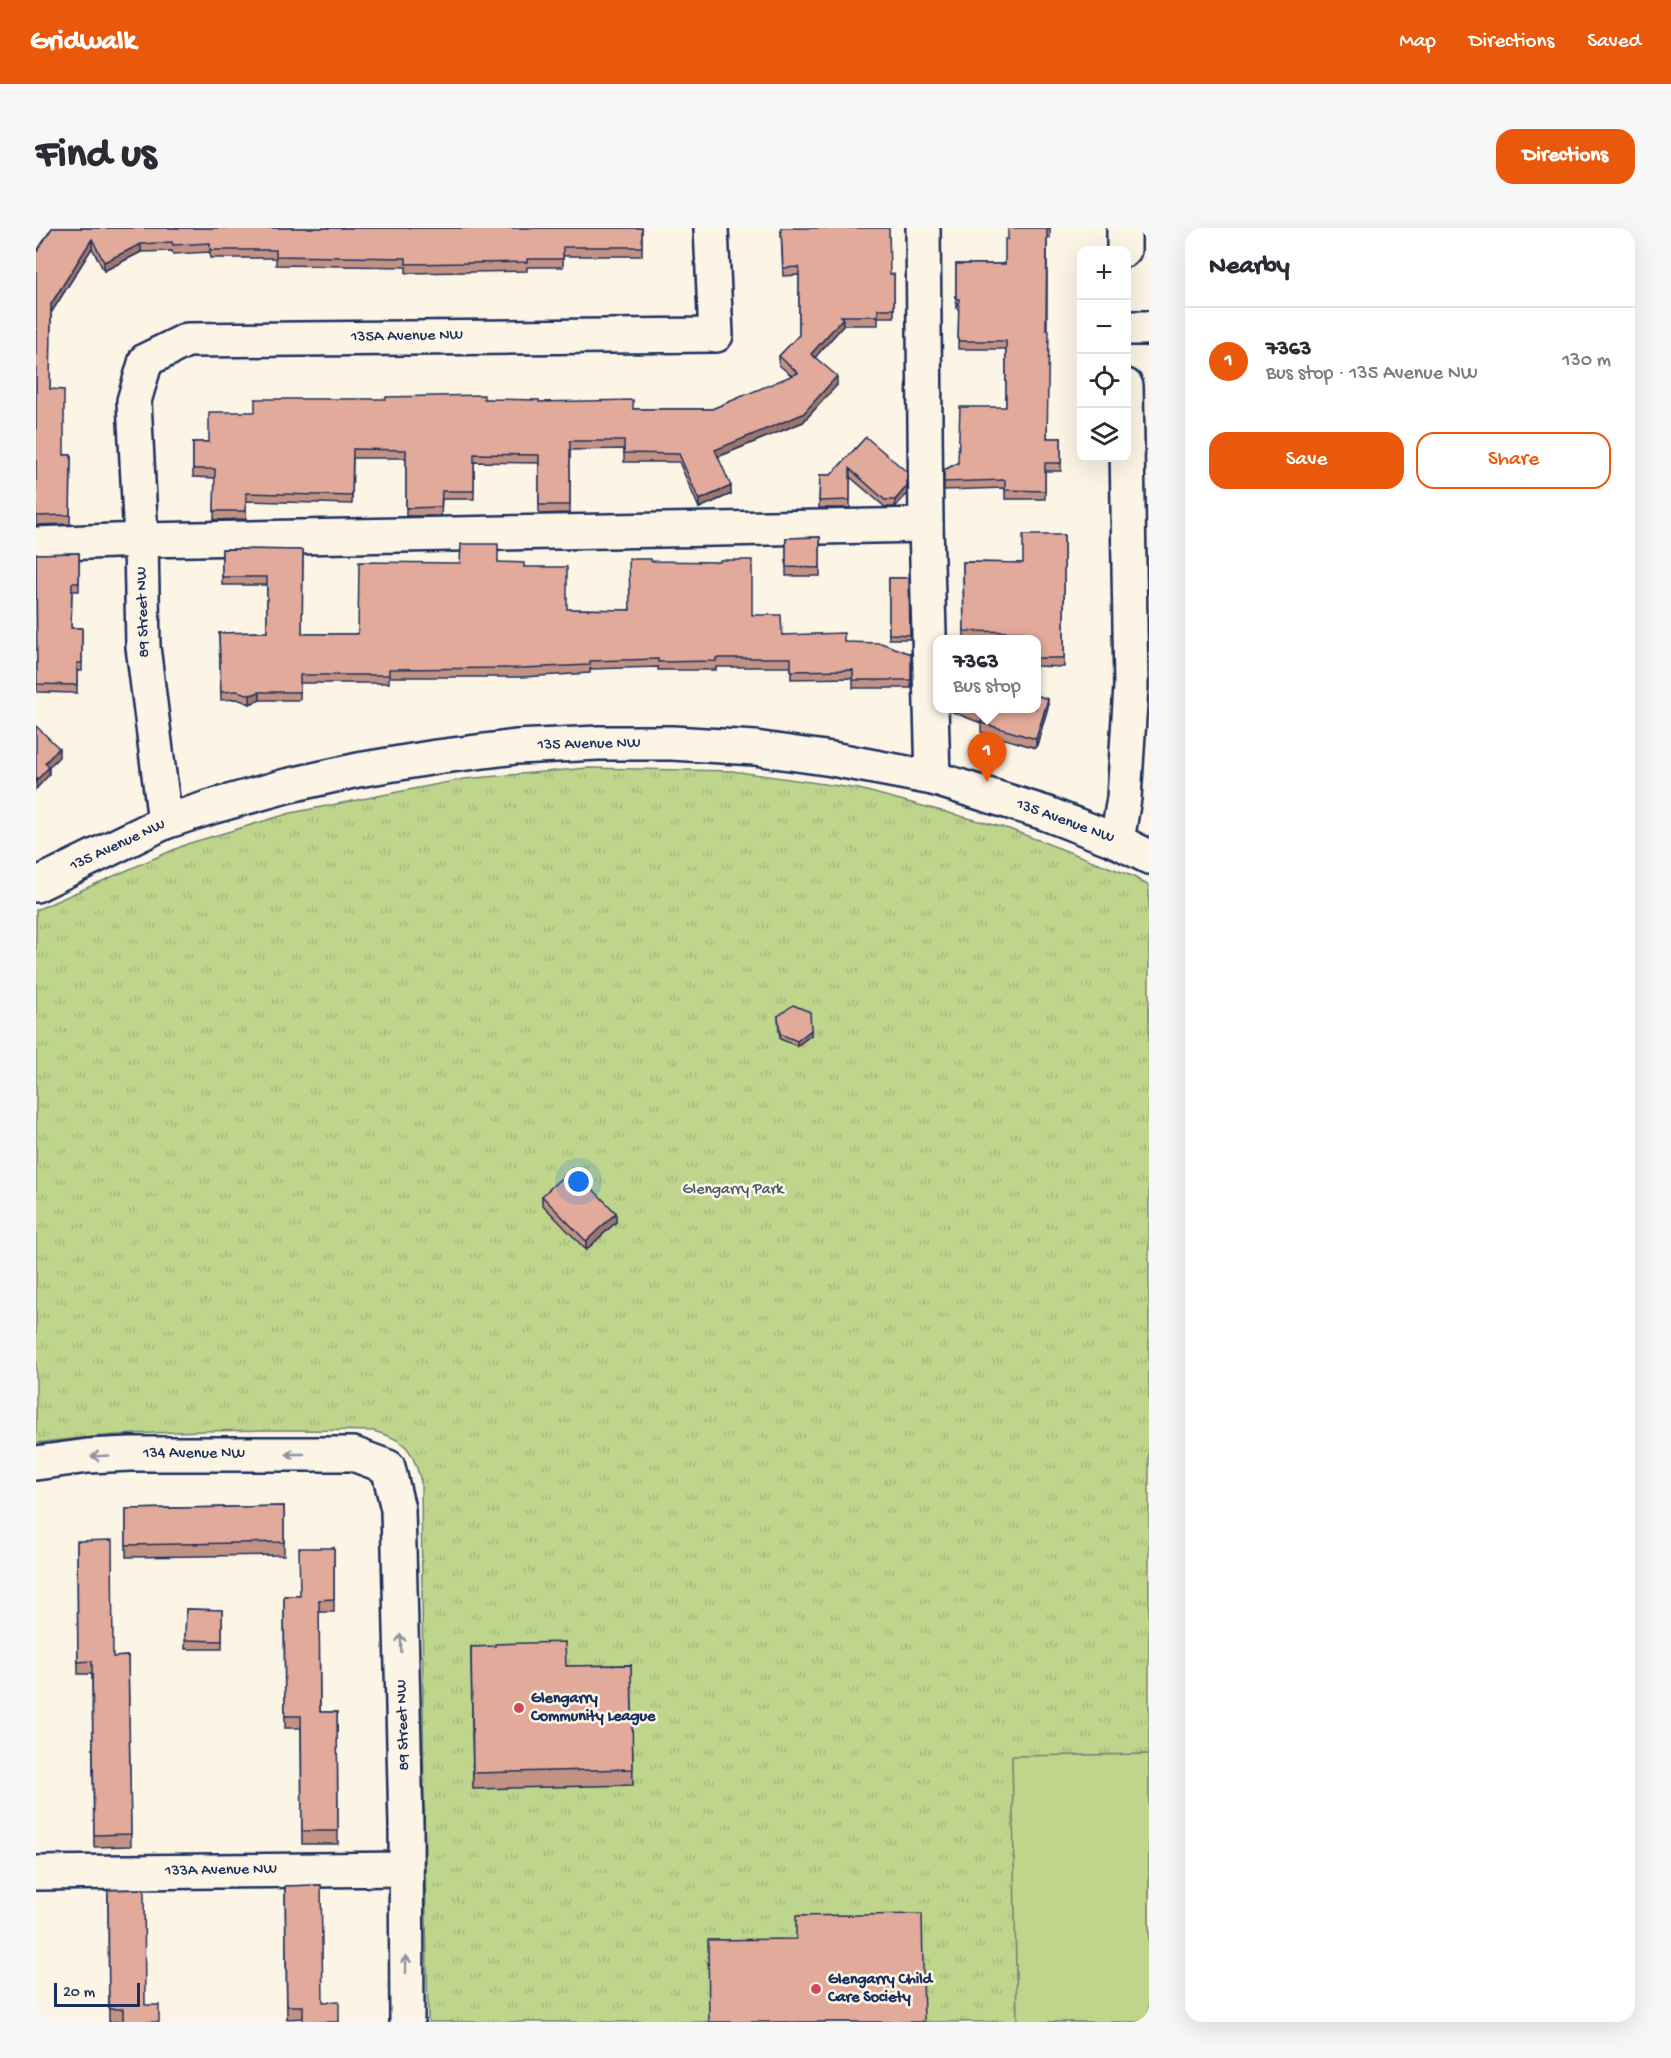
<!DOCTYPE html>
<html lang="en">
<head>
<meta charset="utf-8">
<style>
  :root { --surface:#fff; --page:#f7f7f7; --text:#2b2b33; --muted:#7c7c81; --line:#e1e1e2; --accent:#ea580c }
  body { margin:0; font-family:"Gochi Hand",sans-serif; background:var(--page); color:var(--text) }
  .controls { position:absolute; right:18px; top:18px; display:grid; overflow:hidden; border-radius:12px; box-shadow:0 6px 24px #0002 }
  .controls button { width:54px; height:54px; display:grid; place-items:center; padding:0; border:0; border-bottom:2px solid var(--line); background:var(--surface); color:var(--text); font:30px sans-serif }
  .scale { position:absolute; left:18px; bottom:15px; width:86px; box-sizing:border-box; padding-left:6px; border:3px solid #1b2f5e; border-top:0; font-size:16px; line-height:21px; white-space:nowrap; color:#1b2f5e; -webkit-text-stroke:4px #fcf5e5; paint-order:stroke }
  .you { position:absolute; left:543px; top:954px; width:21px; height:21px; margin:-15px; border:4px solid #fff; border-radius:50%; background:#1a73e8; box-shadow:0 0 0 9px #1a73e833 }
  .badge { display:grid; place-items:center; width:39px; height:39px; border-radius:50%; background:var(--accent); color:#fff; font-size:20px; font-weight:700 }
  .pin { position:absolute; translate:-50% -50px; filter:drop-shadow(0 2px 3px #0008) }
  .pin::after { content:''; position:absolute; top:32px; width:21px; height:18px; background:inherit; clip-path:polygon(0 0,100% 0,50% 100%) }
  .popup { position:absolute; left:897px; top:407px; width:108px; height:78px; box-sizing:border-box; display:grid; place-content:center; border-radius:12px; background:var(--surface); filter:drop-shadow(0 2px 4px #0005); font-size:20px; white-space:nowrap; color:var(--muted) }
  .popup b { font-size:22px; color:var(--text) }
  .popup::after { content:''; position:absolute; left:50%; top:100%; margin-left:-12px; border:12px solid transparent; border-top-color:var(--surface) }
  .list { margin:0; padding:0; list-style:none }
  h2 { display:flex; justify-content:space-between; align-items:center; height:78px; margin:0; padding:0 24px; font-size:26px }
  h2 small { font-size:20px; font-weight:400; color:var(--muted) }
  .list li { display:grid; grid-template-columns:39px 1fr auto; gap:18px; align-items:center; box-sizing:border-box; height:108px; padding:0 24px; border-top:2px solid var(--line) }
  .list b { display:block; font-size:22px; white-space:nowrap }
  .list p { margin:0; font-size:20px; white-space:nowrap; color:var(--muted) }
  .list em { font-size:20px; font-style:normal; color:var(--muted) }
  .actions { display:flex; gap:12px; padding:18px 24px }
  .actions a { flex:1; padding:14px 0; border:2px solid var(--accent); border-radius:18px; text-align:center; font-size:21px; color:var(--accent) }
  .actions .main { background:var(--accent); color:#fff }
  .icon { flex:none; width:33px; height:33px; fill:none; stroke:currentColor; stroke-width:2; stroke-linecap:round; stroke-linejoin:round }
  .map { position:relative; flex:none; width:1113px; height:1794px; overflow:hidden; border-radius:18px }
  header { display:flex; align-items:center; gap:36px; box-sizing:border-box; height:84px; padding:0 30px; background:var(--accent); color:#fff }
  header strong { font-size:28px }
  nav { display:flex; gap:33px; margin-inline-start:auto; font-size:21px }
  .intro { display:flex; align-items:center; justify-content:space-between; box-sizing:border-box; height:144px; padding:0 36px }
  h1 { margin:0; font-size:42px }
  .button { padding:15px 27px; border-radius:18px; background:var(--accent); color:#fff; font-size:21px; font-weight:700 }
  main { display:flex; gap:36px; padding:0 36px }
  aside { flex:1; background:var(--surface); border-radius:18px; box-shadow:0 6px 24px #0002 }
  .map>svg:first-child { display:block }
</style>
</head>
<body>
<header>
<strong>Gridwalk</strong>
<nav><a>Map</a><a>Directions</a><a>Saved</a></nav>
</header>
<div class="intro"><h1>Find us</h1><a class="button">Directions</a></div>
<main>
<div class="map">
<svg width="1113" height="1794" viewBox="0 0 1113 1794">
  <defs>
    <pattern id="park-tufts" width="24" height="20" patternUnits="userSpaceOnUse" patternTransform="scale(1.5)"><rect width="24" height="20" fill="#bfd58b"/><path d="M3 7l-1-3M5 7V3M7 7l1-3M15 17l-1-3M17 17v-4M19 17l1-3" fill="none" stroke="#a4b77a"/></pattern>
  </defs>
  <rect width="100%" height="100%" fill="#fcf5e5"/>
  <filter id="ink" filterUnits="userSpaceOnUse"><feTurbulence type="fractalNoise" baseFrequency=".0167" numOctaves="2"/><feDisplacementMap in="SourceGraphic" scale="12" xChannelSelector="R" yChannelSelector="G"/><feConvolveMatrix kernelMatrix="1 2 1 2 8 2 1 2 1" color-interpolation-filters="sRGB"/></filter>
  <g filter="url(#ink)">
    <!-- park -->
    <path fill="url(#park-tufts)" stroke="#6d8274" stroke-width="1.5" d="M552,540l144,3 127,18 150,40 123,47 17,10v1136h-721l-4,-211 -3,-329c-9,-33 -14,-42 -48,-51 -112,-2 -226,-2 -337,12v-533l151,-66 104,-31 173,-34z"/>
    <!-- pitch -->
    <polygon fill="#bfd58b" stroke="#6d8274" stroke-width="1.5" points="1113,1526 1113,1794 981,1794 976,1528"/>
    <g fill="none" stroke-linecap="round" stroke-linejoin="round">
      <defs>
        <g id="minor">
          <polyline points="887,0 890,297 897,550"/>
          <polyline points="1088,0 1088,22"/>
          <polyline points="1090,100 1113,100"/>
          <polyline points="0,316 105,312 890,297"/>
          <polyline points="129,594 107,419 105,312 98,173 110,132 151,112 680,107 675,0"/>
          <polyline points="1081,613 1088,570 1095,458 1090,158"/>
          <polyline points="0,657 129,594 175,579 250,558 322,542 400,529 480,519 563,515 636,515 719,520 796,531 897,550 1009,585 1081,613 1113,629"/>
          <polyline points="0,1235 52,1228 94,1226 317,1226 352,1239 362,1281 370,1597 371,1794"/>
          <polyline points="0,1645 370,1641"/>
        </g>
      </defs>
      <!-- minor casing -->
      <use href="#minor" stroke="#1b2f5e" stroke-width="38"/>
      <!-- minor -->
      <use href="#minor" stroke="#fcf5e5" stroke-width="33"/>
    </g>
    <!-- wall -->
    <g fill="#c29284" stroke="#1b2f5e" stroke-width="1.5">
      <polygon points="16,0 606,0 606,28 527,28 527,39 491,39 491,43 370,45 370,39 240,37 240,30 174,30 174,24 137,26 136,23 105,24 68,43 56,20 15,85 14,161 28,227 35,227 34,296 0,297 0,25"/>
      <polygon points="745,0 854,46 858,46 858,89 842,89 842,97 807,97 807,98 779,129 801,157 767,194 682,229 695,266 663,280 643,234 588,234 588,221 534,222 534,285 503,286 503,235 438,234 438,271 406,271 405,288 370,288 370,230 317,230 316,276 210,273 210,291 178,292 179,250 157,249 157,214 173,214 219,184 448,171 503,174 597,181 676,181 756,148 743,137 743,128 763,107 763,47 747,48"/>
      <polygon points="1014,0 1014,10 1011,10 1011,210 1025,210 1025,243 1009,243 1009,271 969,271 969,260 908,262 908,242 922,235 970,179 970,121 922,121 923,80 920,80 920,36 969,36 972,11"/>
      <polygon points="830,209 871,266 859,279 849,279 814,249 814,280 783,280 784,247 795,247"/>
      <polygon points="1028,307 1028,439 1000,438 1000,411 928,411 927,334 987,335"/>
      <polygon points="784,309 784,348 750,348 750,310"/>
      <polygon points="186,321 267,322 266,406 322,406 424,335 462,334 488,339 531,381 593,382 615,333 716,387 746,407 808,414 875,426 875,460 817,460 817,450 755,451 755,439 680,439 680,442 622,442 622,439 554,441 554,445 486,449 353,449 353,455 264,455 264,472 224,472 214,476 201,471 185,472 183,405 231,404 231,357 186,357"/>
      <polygon points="43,325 43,363 36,363 35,400 46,400 46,443 41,443 41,465 1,464 0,326"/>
      <polygon points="853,350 873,350 874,411 853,411"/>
      <polygon points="1012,479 1000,520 945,504 945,495 914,483 914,480 1000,480"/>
      <polygon points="742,788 775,807 761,818 744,811"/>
      <polygon points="506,968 580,994 550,1022 506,976"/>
      <polygon points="248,1278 248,1327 90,1329 90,1281"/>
      <polygon points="41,1313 77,1429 92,1428 95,1618 58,1619 56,1446 42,1446"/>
      <polygon points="298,1320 298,1384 283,1384 284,1484 301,1484 302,1616 266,1616 265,1500 249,1500 248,1368 263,1368"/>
      <polygon points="150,1381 186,1382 186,1421 149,1421"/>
      <polygon points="435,1419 530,1438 595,1437 597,1557 437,1561"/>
      <polygon points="285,1657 267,1790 251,1791 249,1658"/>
      <polygon points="72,1662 109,1777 87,1793 73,1794"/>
    </g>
    <!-- shaded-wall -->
    <g fill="#9e776c" stroke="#1b2f5e" stroke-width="1.5">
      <polygon points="56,11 56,20 15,85 15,76"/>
      <polygon points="105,16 105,24 68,43 68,34"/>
      <polygon points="807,90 807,98 775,134 775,126"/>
      <polygon points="801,148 801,157 767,194 679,230 679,222"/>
      <polygon points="695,258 695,266 663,280 663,272"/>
      <polygon points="871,258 871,266 859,279 859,272"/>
      <polygon points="224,464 224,472 214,476 214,467"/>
      <polygon points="1012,471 1012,479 1000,520 1000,511"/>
      <polygon points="23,520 23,529 13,539 13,547 0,561 0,553 9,535"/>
      <polygon points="775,802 775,807 761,818 761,813"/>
      <polygon points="580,985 580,994 550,1022 550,1013"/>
    </g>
    <!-- building -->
    <g fill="#e2aa9a" stroke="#1b2f5e" stroke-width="1.5">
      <polygon points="16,0 606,0 606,19 527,19 527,31 491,31 491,34 370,36 370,30 240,28 240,22 174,22 174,15 137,17 136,14 105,16 68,34 56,11 15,76 14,161 28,162 28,227 35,227 34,287 0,288 0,25"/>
      <polygon points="745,0 853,0 854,46 858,46 858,81 842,81 842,88 805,88 807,90 775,126 801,148 767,186 679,222 695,258 663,272 643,226 588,225 588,213 534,213 534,277 503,277 503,227 438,226 438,263 406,263 405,279 370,280 370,222 317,221 316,268 210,265 210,283 178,283 179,241 157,241 157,214 173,214 173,184 219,184 219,171 350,171 350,169 448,167 448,171 503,172 503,174 597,172 597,181 676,181 762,145 743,128 763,107 763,39 747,40"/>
      <polygon points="972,0 1014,0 1014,1 1011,1 1010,102 1013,102 1011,210 1025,210 1025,235 1009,235 1009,263 969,262 969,252 908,254 908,242 922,235 924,179 970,179 970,113 922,113 923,71 920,71 920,36 969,36 969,11 972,11"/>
      <polygon points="830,209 871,244 871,258 859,272 849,272 814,241 814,272 783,273 784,247 795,247"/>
      <polygon points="987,307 1028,307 1028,430 1000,430 1000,411 987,411 987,404 928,403 927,334 987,335"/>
      <polygon points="784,309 784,340 750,339 750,310"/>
      <polygon points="425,316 462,316 462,334 488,335 488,339 531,339 531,381 594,382 593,331 615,331 615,333 684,334 684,332 716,332 716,387 745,387 746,407 808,405 808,414 845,415 875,426 875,452 817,452 817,442 755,443 755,430 680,430 680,433 622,434 622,431 554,433 554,437 486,440 353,441 353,447 264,447 264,464 224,464 214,467 201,463 185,464 183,405 231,404 231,349 186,349 186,321 267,322 266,406 322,406 323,334 424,335"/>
      <polygon points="43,325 43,355 36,355 35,400 46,400 46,435 41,435 41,457 1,456 0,326"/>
      <polygon points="853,350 873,350 874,407 853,406"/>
      <polygon points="1000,467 1012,471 1000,511 945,495 948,487 930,480 1000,480"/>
      <polygon points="0,498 23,520 9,535 13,539 0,553"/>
      <polygon points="757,777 774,784 775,802 761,813 744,806 742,788"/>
      <polygon points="536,940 580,985 550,1013 506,968"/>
      <polygon points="248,1278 248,1314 90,1317 90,1281"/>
      <polygon points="76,1312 77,1429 92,1428 95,1606 58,1607 56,1433 42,1434 41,1313"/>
      <polygon points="263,1320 298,1320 298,1371 283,1372 284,1484 301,1484 302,1603 266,1603 265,1488 249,1488 248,1368 264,1368"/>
      <polygon points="150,1381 186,1382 186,1413 149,1412"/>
      <polygon points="529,1414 530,1438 595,1437 597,1541 437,1545 435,1419 459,1418 459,1416"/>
      <polygon points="285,1657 287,1774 303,1773 303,1794 267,1794 267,1778 251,1778 249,1658"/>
      <polygon points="108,1661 109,1777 123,1777 123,1794 87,1794 87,1781 73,1781 72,1662"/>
      <polygon points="886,1686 888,1794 673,1794 672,1712 760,1711 760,1688"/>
    </g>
    <!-- one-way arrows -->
    <defs><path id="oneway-shaft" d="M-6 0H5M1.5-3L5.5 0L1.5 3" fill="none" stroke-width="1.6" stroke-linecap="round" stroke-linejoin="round" transform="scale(1.5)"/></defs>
    <g stroke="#8c92a2">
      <use href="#oneway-shaft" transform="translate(259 1226) rotate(180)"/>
      <use href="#oneway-shaft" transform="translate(64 1228) rotate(177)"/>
      <use href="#oneway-shaft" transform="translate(365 1415) rotate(-92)"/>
      <use href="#oneway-shaft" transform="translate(370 1736) rotate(-90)"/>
    </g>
  </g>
  <!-- markers -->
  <g fill="#d1495b" stroke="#fcf5e5" stroke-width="2">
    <circle cx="483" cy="1480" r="6"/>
    <circle cx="780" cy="1761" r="6"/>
  </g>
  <g text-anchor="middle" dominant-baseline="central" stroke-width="5" stroke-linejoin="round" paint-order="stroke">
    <!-- street labels -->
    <g font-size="16" fill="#1b2f5e" stroke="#fcf5e5">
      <text transform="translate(371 109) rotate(-1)">135A Avenue NW</text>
      <text transform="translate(108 384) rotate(-92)">89 Street NW</text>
      <text transform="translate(553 517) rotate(-1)">135 Avenue NW</text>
      <text transform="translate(1029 594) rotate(20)">135 Avenue NW</text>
      <text transform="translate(82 618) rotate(-25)">135 Avenue NW</text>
      <text x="158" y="1226">134 Avenue NW</text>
      <text transform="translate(368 1497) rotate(-92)">89 Street NW</text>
      <text transform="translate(185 1643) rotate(-1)">133A Avenue NW</text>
    </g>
    <!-- park labels -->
    <g font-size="16" fill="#445869" stroke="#fcf5e5">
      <text x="697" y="962">Glengarry Park</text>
    </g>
    <!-- poi labels -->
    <g font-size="16" font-weight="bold" fill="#1b2f5e" stroke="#fcf5e5" text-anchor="start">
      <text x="495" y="1471">Glengarry<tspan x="495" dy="18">Community League</tspan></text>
      <text x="792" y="1752">Glengarry Child<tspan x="792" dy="18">Care Society</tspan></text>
    </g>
  </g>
</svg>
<div class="controls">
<button>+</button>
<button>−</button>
<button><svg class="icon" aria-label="locate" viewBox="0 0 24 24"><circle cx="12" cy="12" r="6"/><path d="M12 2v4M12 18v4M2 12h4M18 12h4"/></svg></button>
<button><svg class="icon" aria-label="layers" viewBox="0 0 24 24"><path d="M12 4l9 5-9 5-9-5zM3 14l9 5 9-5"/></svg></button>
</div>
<div class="scale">20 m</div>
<div class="you"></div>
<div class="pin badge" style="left:951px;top:554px">1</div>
<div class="popup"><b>7363</b>Bus stop</div>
</div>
<aside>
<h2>Nearby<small></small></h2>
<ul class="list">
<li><span class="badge">1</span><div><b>7363</b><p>Bus stop · 135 Avenue NW</p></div><em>130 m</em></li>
</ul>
<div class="actions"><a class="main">Save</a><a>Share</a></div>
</aside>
</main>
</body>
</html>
